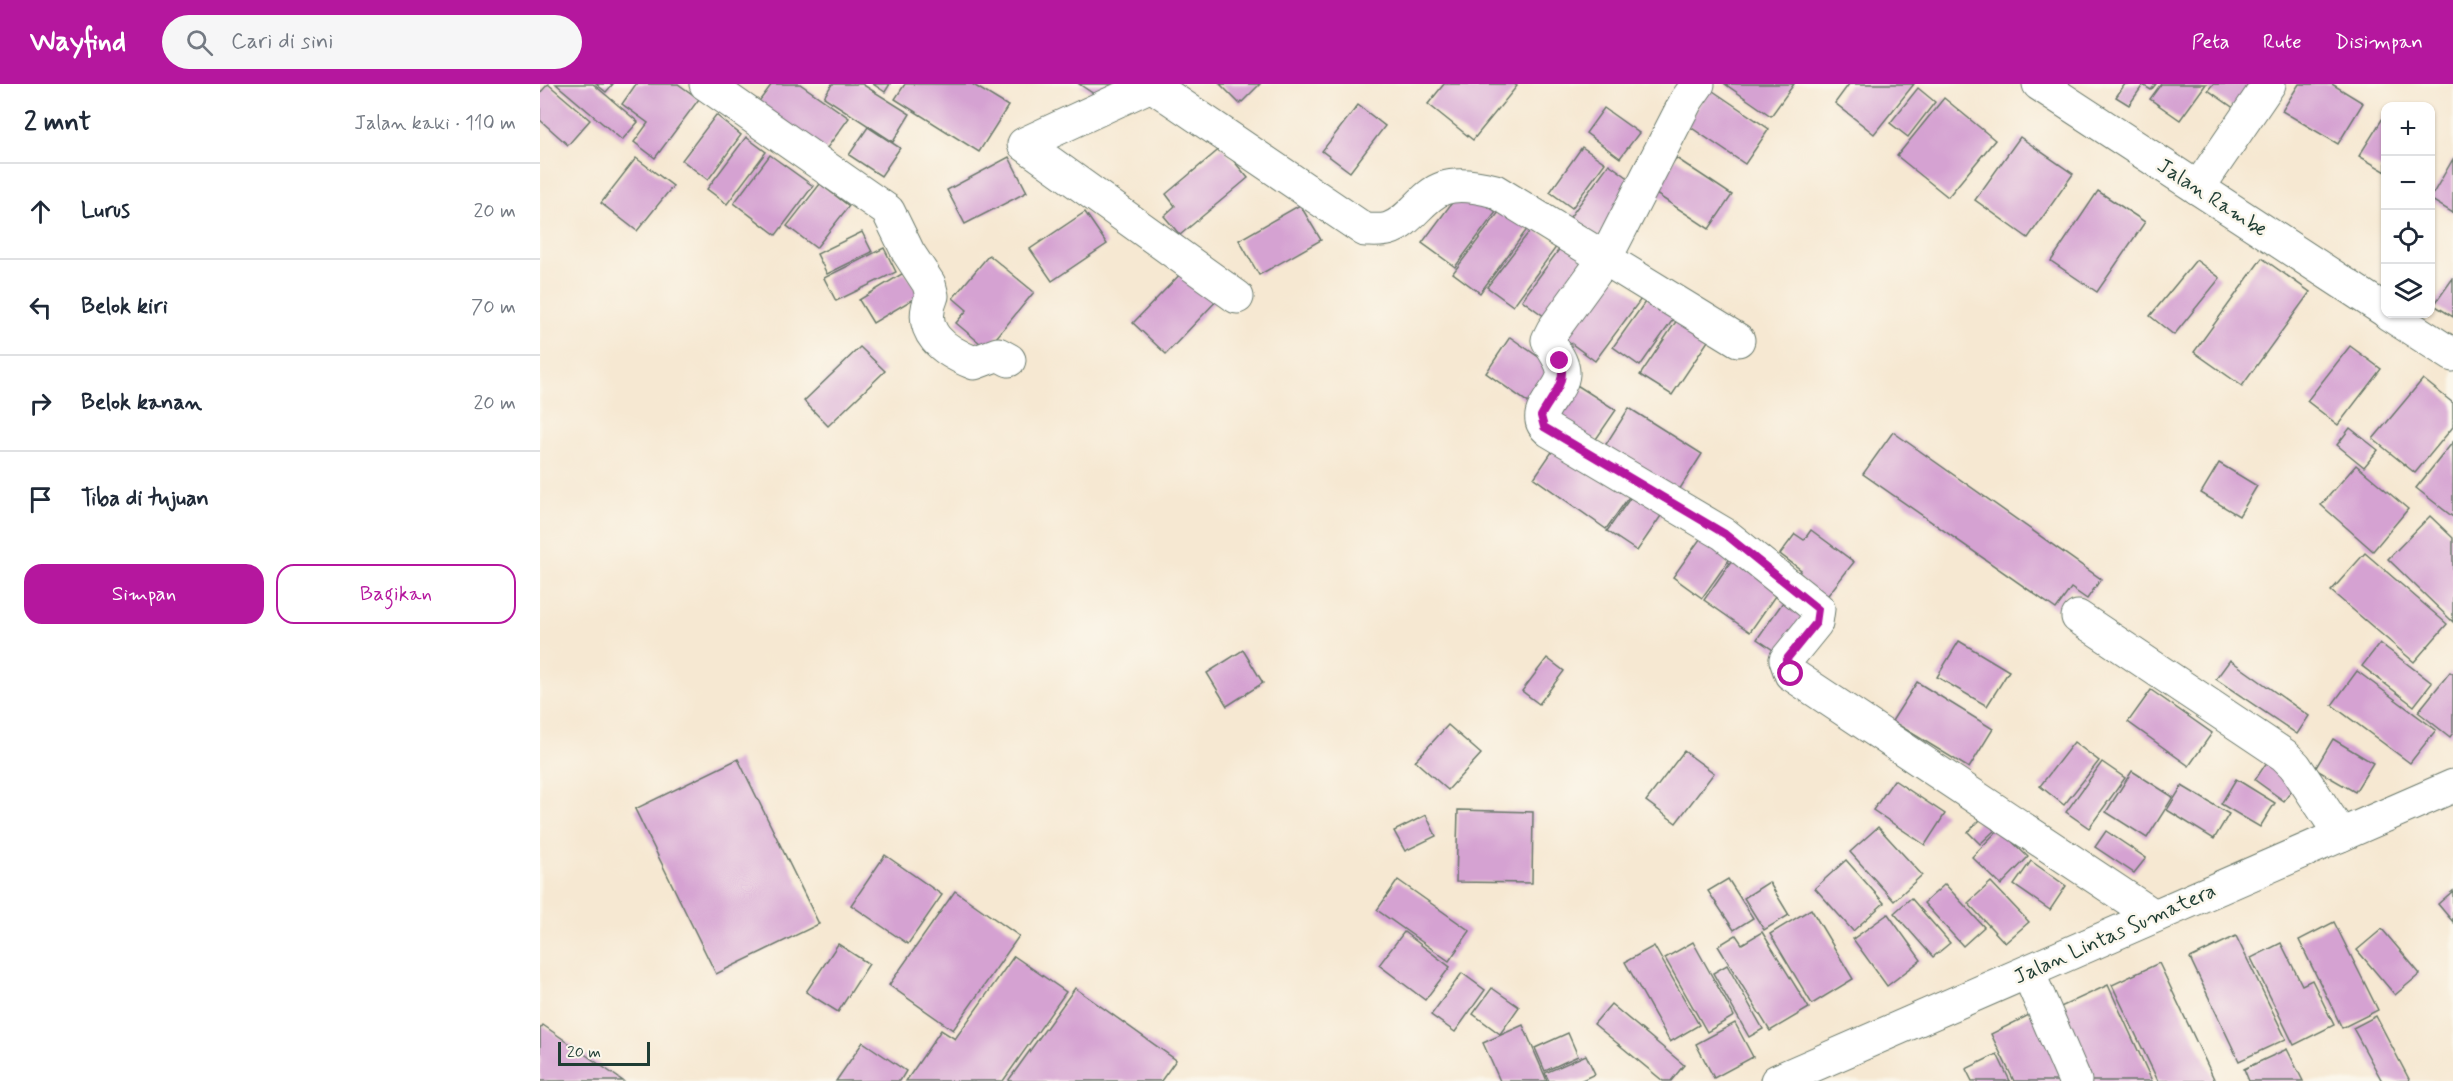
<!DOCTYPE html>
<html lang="id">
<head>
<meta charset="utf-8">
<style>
  :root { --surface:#fff; --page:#f6f6f7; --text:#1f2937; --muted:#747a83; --line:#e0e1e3; --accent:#b5179e }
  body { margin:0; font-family:Mynerve,sans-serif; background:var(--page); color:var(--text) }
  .controls { position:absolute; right:18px; top:18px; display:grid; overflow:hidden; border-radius:12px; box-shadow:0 2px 4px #0004 }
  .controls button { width:54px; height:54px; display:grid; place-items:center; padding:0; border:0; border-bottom:2px solid var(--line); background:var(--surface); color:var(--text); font:30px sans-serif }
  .scale { position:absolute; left:18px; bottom:15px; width:92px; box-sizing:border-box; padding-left:6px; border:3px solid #1f3d34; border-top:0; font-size:16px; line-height:21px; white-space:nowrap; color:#1f3d34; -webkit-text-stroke:4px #fbf7ec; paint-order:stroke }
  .stop { position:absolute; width:18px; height:18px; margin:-14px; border:4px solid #b5179e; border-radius:50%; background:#fff }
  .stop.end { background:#b5179e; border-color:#fff; box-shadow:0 2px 6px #0008 }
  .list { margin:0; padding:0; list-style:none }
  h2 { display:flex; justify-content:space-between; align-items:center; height:78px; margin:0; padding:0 24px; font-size:26px }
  h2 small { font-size:20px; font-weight:400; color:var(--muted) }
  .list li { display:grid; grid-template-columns:39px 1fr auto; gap:18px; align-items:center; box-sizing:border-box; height:96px; padding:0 24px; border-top:2px solid var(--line) }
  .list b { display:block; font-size:22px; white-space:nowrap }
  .list em { font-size:20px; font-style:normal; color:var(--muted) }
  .actions { display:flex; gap:12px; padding:18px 24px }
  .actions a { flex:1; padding:14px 0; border:2px solid var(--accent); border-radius:18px; text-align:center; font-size:21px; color:var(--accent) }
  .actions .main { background:var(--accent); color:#fff }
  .icon { flex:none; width:33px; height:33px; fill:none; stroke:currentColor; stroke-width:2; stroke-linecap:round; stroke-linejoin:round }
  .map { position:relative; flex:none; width:1913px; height:997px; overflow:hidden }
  header { display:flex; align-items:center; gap:36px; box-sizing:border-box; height:84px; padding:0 30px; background:var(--accent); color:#fff }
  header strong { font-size:28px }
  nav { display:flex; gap:33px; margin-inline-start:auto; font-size:21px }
  .search { width:420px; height:54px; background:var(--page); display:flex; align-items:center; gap:15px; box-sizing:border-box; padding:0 21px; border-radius:33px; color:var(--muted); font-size:22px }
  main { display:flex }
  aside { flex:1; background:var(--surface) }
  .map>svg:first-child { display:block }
</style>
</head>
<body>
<header>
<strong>Wayfind</strong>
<div class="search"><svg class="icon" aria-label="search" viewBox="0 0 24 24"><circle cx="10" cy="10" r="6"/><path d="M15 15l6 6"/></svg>Cari di sini</div>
<nav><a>Peta</a><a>Rute</a><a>Disimpan</a></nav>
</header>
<main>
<aside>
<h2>2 mnt<small>Jalan kaki · 110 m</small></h2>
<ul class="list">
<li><svg class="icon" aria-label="ahead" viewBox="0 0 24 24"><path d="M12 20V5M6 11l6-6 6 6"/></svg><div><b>Lurus</b></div><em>20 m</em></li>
<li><svg class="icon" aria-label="left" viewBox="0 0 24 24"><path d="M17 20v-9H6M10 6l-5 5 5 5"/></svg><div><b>Belok kiri</b></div><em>70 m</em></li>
<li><svg class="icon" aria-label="right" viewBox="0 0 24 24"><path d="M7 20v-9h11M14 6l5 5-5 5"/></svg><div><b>Belok kanan</b></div><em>20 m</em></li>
<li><svg class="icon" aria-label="arrive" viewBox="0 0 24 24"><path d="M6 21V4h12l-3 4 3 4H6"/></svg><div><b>Tiba di tujuan</b></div></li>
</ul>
<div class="actions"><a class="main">Simpan</a><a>Bagikan</a></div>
</aside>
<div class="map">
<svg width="1913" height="997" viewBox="0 0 1913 997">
  <rect width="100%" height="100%" fill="#fbf7ec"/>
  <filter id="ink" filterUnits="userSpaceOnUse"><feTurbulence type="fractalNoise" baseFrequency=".0167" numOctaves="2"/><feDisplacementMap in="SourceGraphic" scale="12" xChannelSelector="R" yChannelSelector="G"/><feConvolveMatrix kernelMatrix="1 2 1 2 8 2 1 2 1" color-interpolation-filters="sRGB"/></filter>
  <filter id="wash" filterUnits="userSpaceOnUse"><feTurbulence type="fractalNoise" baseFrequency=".008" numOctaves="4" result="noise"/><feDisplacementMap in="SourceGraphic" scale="24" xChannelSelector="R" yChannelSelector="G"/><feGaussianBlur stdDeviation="1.35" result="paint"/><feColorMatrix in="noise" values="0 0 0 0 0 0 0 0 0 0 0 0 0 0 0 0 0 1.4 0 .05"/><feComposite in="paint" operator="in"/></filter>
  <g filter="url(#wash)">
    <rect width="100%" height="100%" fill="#f6e8d2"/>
    <g id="blocks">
      <!-- building -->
      <g fill="#d5a2d2">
        <polygon points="8,0 50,36 28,61 0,36 0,9"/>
        <polygon points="16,0 53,0 98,38 82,56"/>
        <polygon points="56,0 73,0 66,8"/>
        <polygon points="96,0 138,0 159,15 115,74 94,58 108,39 82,20"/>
        <polygon points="232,0 260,0 309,34 284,68 217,20"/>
        <polygon points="292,0 322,0 370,30 353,58 284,13"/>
        <polygon points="333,0 350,0 345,8"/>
        <polygon points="365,0 432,0 468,22 439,68 355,15"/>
        <polygon points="539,0 574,0 563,16"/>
        <polygon points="680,0 720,0 700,20"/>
        <polygon points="904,0 974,0 977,2 933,56 888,20"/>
        <polygon points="1185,0 1254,0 1231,32"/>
        <polygon points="1309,0 1374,0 1334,50 1295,19"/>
        <polygon points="1585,0 1616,0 1611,6 1603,1 1589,21 1576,13"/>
        <polygon points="1621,0 1666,0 1640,36 1610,15"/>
        <polygon points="1673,0 1718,0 1698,27 1668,6"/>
        <polygon points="1759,0 1792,0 1823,19 1798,60 1742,27"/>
        <polygon points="1378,4 1395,18 1368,53 1350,39"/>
        <polygon points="1170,5 1229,45 1205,80 1146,40"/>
        <polygon points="1404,14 1455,56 1408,113 1357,72"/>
        <polygon points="818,21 845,42 810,88 782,67"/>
        <polygon points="1064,24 1099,49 1080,74 1046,49"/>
        <polygon points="1846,29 1846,88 1819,72"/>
        <polygon points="176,31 201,51 168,96 142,76"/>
        <polygon points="328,43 360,64 341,92 309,71"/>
        <polygon points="206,53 226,68 187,120 167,105"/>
        <polygon points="1480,53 1533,90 1488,154 1435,116"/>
        <polygon points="682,63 708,94 640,151 624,132 635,122 626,110"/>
        <polygon points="1042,63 1065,79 1032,124 1010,108"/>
        <polygon points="230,71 273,102 236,151 194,119"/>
        <polygon points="469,73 487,108 425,140 407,106"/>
        <polygon points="96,74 133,102 97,147 61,119"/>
        <polygon points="1136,74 1192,111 1169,145 1113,108"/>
        <polygon points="1913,75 1913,129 1890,115"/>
        <polygon points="1069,80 1098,101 1059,154 1030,133"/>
        <polygon points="280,100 309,122 276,164 247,142"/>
        <polygon points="923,104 956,128 915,183 882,159"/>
        <polygon points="1558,107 1605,138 1557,208 1511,177"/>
        <polygon points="965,120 991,140 940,209 913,189"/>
        <polygon points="760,121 781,156 719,191 699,156"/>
        <polygon points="545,128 567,160 512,197 490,165"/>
        <polygon points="992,144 1017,162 973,222 947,203"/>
        <polygon points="322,148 332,168 287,190 277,170"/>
        <polygon points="1023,160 1053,182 1012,238 982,216"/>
        <polygon points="344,164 356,188 296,217 284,194"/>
        <polygon points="449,171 494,208 447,265 416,239 427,226 413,214"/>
        <polygon points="1722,174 1770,208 1702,302 1654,268"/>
        <polygon points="1656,176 1680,194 1634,251 1610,232"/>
        <polygon points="649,181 681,212 626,270 593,239"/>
        <polygon points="365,188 380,211 333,239 319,216"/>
        <polygon points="1067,189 1101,215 1055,277 1020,251"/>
        <polygon points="1913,194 1913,233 1894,221"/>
        <polygon points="1110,211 1137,230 1100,282 1073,263"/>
        <polygon points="1141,230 1172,251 1132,311 1100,291"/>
        <polygon points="970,253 1017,286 993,322 946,289"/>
        <polygon points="1810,262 1841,285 1798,341 1767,317"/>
        <polygon points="320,263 345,287 288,342 264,317"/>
        <polygon points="1883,295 1913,319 1913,343 1875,389 1833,355"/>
        <polygon points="1032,298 1076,326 1052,361 1009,332"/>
        <polygon points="1089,324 1162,370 1134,414 1061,368"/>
        <polygon points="1810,344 1838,366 1824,383 1797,361"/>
        <polygon points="1353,348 1561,495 1547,515 1531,504 1516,525 1323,390"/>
        <polygon points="1913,358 1913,433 1876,404"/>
        <polygon points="1018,359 1091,410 1066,445 994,394"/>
        <polygon points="1679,379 1717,402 1699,432 1661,409"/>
        <polygon points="1816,381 1868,425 1833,467 1781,421"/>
        <polygon points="1095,407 1125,426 1097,467 1067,447"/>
        <polygon points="1890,432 1913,454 1913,538 1848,475"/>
        <polygon points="1271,446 1314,478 1285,515 1256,493 1261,486 1240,470 1255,450 1264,456"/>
        <polygon points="1165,448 1194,469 1162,514 1133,493"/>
        <polygon points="1825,469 1907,540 1874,578 1791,507"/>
        <polygon points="1196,470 1242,502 1210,548 1164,516"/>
        <polygon points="1248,511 1272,527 1242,572 1217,555"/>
        <polygon points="1419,557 1469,587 1447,622 1397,593"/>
        <polygon points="1840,559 1892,599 1874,622 1822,582"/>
        <polygon points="703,566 723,599 687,622 667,589"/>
        <polygon points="1007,574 1024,587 999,620 982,607"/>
        <polygon points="1690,576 1769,632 1757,650 1676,595"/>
        <polygon points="1817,587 1896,646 1870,679 1792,621"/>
        <polygon points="1910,588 1913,590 1913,649 1910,653 1878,628"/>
        <polygon points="1377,598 1453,645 1429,684 1352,637"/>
        <polygon points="1611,606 1672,649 1649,682 1588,638"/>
        <polygon points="908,641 941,670 908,706 875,677"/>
        <polygon points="1793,655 1833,679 1815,708 1775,685"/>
        <polygon points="1534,658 1559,677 1524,721 1500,702"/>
        <polygon points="1144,667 1174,689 1136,739 1106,717"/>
        <polygon points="198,675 279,840 176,890 95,725"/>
        <polygon points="1729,675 1759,697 1744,717 1715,696"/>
        <polygon points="1562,678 1585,694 1549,744 1526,728"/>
        <polygon points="1592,687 1633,713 1607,754 1566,728"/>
        <polygon points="1696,695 1735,719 1720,743 1681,720"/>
        <polygon points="1354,696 1405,730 1385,761 1333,726"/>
        <polygon points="1642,702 1689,730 1674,755 1627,726"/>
        <polygon points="918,726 993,728 992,799 916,798"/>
        <polygon points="886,731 896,752 865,767 854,747"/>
        <polygon points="1443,733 1455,746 1440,760 1428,748"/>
        <polygon points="1338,743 1382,791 1354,817 1310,768"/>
        <polygon points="1459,745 1488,773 1461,801 1432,773"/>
        <polygon points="1566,747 1606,774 1594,789 1555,763"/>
        <polygon points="345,771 402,811 368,860 311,821"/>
        <polygon points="1306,776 1344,819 1313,847 1275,804"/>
        <polygon points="1491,777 1526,802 1510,826 1474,801"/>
        <polygon points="1188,795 1213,834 1194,846 1168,807"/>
        <polygon points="858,796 930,847 909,877 837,826"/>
        <polygon points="1229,798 1249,831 1224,846 1204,814"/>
        <polygon points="1451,798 1489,838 1465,859 1428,819"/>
        <polygon points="1405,800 1444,843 1423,862 1384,819"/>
        <polygon points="415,807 479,852 413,946 349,901"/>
        <polygon points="1913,807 1913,838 1898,820"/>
        <polygon points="1371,814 1410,859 1393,873 1354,829"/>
        <polygon points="1271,825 1313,895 1272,920 1230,850"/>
        <polygon points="1348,830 1381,876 1347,902 1313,855"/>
        <polygon points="1794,838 1838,926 1802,944 1759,856"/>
        <polygon points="1842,845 1880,890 1855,911 1817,866"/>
        <polygon points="864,848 910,883 885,916 839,881"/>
        <polygon points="1222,848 1269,924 1230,947 1178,862 1196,851 1202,860"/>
        <polygon points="1696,852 1746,955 1699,977 1650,874"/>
        <polygon points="1153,858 1194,932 1167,948 1125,874"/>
        <polygon points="1741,859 1762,901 1772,896 1794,941 1754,961 1711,874"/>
        <polygon points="298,860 329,880 298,928 266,908"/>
        <polygon points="1114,862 1159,941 1130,958 1085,878"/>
        <polygon points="474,872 526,908 463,997 366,997 401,946 415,955"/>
        <polygon points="1619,879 1675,997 1618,997 1572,901"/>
        <polygon points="1187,881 1223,945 1209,953 1173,889"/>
        <polygon points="922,889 945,906 915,948 891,931"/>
        <polygon points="1568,901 1612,997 1547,997 1514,926"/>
        <polygon points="535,904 636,976 621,997 468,997"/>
        <polygon points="952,904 979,923 960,950 933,930"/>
        <polygon points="1071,920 1144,981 1131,997 1123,997 1054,940"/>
        <polygon points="1495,928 1529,997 1474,997 1451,950"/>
        <polygon points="1836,932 1870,997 1842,997 1813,944"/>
        <polygon points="1195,939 1213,973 1174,994 1156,960"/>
        <polygon points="3,941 83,997 0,997 0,945"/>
        <polygon points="983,941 1007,997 960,997 943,959"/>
        <polygon points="1028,949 1038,972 1005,987 995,964"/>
        <polygon points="323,958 366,987 360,997 296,997"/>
        <polygon points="1747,965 1763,997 1709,997 1704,985"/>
        <polygon points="1457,970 1470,997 1432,997 1426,985"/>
        <polygon points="1046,971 1055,990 1040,997 1009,997 1005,989"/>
      </g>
    </g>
  </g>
  <g filter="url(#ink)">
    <use href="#blocks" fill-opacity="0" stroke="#6a796b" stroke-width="1.5"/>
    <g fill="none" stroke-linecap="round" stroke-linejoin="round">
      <defs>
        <g id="minor">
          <path d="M166,0l182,127 20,41 21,32 3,12c-16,36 12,55 42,67l24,-9 11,6"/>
          <path d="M610,0l215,146c7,0 16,1 23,-1 23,-7 34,-34 56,-41 15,-5 36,-1 51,3l243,149"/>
          <path d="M1158,0l-12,17 -80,156 -53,73 -5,10c5,10 16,23 15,34 -1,20 -37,39 -13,57l174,103 94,75 -2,14 -30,37 5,14 363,242"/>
          <polyline points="1499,0 1846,227"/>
          <polyline points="611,1 484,60 697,213"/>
          <polyline points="1658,104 1729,0"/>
          <polyline points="1849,230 1913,271"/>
          <polyline points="1538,533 1744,671 1755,682 1801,751"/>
          <polyline points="1488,888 1535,997"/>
        </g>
        <polyline id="highway" points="1237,997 1913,702"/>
      </defs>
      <!-- minor casing -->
      <use href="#minor" stroke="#6a796b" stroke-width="35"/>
      <!-- highway casing -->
      <use href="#highway" stroke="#6a796b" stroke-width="35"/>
      <!-- minor -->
      <use href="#minor" stroke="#fff" stroke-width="33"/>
      <!-- highway -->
      <use href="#highway" stroke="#fff" stroke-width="33"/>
    </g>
  </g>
  <g fill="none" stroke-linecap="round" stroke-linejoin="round" filter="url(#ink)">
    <!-- route -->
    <path stroke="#b5179e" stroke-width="8" d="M1020,277c8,21 -9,36 -19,55l3,11 181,107 93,75 -2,14 -30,37 5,14"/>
  </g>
  <g text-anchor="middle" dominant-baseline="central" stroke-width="5" stroke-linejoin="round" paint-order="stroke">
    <!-- street labels -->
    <g font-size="21" fill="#1f3d34" stroke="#fbf7ec">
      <text transform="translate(1672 114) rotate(33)">Jalan Rambe</text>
      <text transform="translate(1575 850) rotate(-24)">Jalan Lintas Sumatera</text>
    </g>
  </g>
</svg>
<div class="controls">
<button>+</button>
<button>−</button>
<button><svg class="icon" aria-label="locate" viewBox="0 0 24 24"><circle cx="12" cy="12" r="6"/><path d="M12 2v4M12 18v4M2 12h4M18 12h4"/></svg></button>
<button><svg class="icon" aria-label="layers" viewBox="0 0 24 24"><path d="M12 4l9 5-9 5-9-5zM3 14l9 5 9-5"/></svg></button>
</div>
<div class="scale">20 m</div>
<div class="stop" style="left:1251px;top:590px"></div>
<div class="stop end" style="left:1020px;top:277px"></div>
</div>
</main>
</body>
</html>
